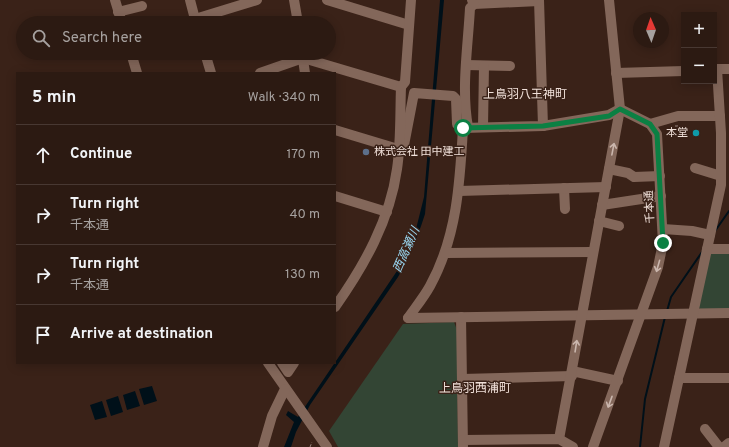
<!DOCTYPE html>
<html lang="en">
<head>
<meta charset="utf-8">
<style>
  :root { --surface:#2c1a12; --page:#382720; --text:#f1f3f6; --muted:#a6a19f; --line:#483832 }
  body { margin:0; font-family:Overpass,"Noto Sans JP",sans-serif; background:var(--page); color:var(--text) }
  .controls { position:absolute; right:12px; top:12px; display:grid; overflow:hidden; border-radius:0px; box-shadow:0 2px 10px #0003 }
  .controls button { width:36px; height:36px; display:grid; place-items:center; padding:0; border:0; border-bottom:1px solid var(--line); background:var(--surface); color:var(--text); font:20px sans-serif }
  .compass { position:absolute; left:633px; top:12px; width:36px; height:36px; border-radius:50%; background:var(--surface); box-shadow:0 2px 10px #0003; rotate:358deg }
  .stop { position:absolute; width:12px; height:12px; margin:-9px; border:3px solid #0b8043; border-radius:50%; background:#fff }
  .stop.end { background:#0b8043; border-color:#fff; box-shadow:0 1px 4px #0008 }
  .list { margin:0; padding:0; list-style:none }
  h2 { display:flex; justify-content:space-between; align-items:center; height:52px; margin:0; padding:0 16px; font-size:17px }
  h2 small { font-size:13px; font-weight:400; color:var(--muted) }
  .list li { display:grid; grid-template-columns:26px 1fr auto; gap:12px; align-items:center; box-sizing:border-box; height:60px; padding:0 16px; border-top:1px solid var(--line) }
  .list b { display:block; font-size:15px; white-space:nowrap }
  .list p { margin:0; font-size:13px; white-space:nowrap; color:var(--muted) }
  .list em { font-size:13px; font-style:normal; color:var(--muted) }
  .icon { flex:none; width:22px; height:22px; fill:none; stroke:currentColor; stroke-width:2; stroke-linecap:round; stroke-linejoin:round }
  .map { position:relative; flex:none; width:729px; height:447px; overflow:hidden }
  .search { position:absolute; background:var(--surface); box-shadow:0 2px 10px #0003; left:16px; top:16px; width:320px; height:44px; display:flex; align-items:center; gap:10px; box-sizing:border-box; padding:0 14px; border-radius:22px; color:var(--muted); font-size:15px }
  .panel { position:absolute; background:var(--surface); box-shadow:0 2px 10px #0003; left:16px; top:72px; width:320px; height:292px; border-radius:0px }
  .map>svg:first-child { display:block }
</style>
</head>
<body>
<div class="map">
<svg width="729" height="447" viewBox="0 0 729 447">
  <rect width="100%" height="100%" fill="#3a2218"/>
  <!-- green -->
  <g fill="#334534">
    <polygon points="710,253 729,253 729,309 701,310 697,305"/>
    <polygon points="454,322 457,330 458,447 338,447 329,431 403,324"/>
  </g>
  <!-- water -->
  <g fill="#001019">
    <path d="M440,0h4l-19,214c-7,22 -15,43 -27,63l-88,128 -14,27 -5,15h-7l10,-25 -8,-7 2,-4 10,6 99,-146 18,-38 9,-36z"/>
    <polygon points="152,386 157,401 144,405 139,389"/>
    <polygon points="135,391 140,406 127,410 123,395"/>
    <polygon points="118,396 123,412 111,416 106,400"/>
    <polygon points="102,401 107,417 95,420 90,405"/>
  </g>
  <g fill="none" stroke-linecap="round" stroke-linejoin="round">
    <!-- stream -->
    <g stroke="#001019" stroke-width="2">
      <polyline points="715,231 729,211"/>
      <polyline points="667,311 671,297 702,252"/>
      <polyline points="640,447 645,399 665,317"/>
    </g>
    <!-- path -->
    <g stroke="#9a867e" stroke-width="1" stroke-dasharray="3 2" stroke-linecap="butt">
      <polyline points="675,126 678,126 682,131"/>
      <polyline points="310,447 312,442"/>
    </g>
    <!-- minor -->
    <g stroke="#83675a" stroke-width="10">
      <polyline points="115,0 122,23"/>
      <polyline points="190,0 196,23"/>
      <polyline points="294,0 298,23"/>
      <polyline points="327,0 409,25"/>
      <polyline points="539,0 543,126"/>
      <polyline points="474,4 539,1"/>
      <polyline points="118,12 142,6"/>
      <polyline points="195,19 257,0"/>
      <polyline points="131,53 137,73"/>
      <polyline points="205,53 211,73"/>
      <polyline points="302,53 305,73"/>
      <polyline points="466,65 510,66"/>
      <polyline points="714,69 729,69"/>
      <polyline points="260,73 303,58 401,87"/>
      <polyline points="616,73 684,71"/>
      <polyline points="650,124 678,116 720,116"/>
      <path d="M468,127c-7,-39 0,-80 2,-119l4,-4 -2,-4"/>
      <polyline points="483,127 484,66"/>
      <polyline points="463,128 543,126 609,115 620,109"/>
      <path d="M335,130l63,19 6,-4 10,-52 39,3 3,3 1,25 6,4c-3,54 -6,109 -33,158 -6,11 -15,22 -22,32"/>
      <polyline points="695,168 721,176"/>
      <polyline points="609,169 628,173 634,177 660,176"/>
      <polyline points="564,188 565,209"/>
      <polyline points="459,191 606,187"/>
      <polyline points="335,196 387,212"/>
      <polyline points="602,205 661,196"/>
      <polyline points="599,221 619,226"/>
      <polyline points="663,229 692,231 710,235"/>
      <polyline points="707,249 729,249"/>
      <polyline points="445,253 593,252"/>
      <path d="M335,307c29,-41 55,-87 62,-138 4,-26 3,-55 4,-82l4,-5 6,-82"/>
      <polyline points="461,317 463,447"/>
      <polyline points="408,318 729,313"/>
      <polyline points="268,363 327,447"/>
      <polyline points="282,363 288,372 294,363"/>
      <polyline points="572,371 618,381"/>
      <polyline points="679,378 729,378"/>
      <polyline points="462,379 572,376"/>
      <polyline points="705,429 719,447"/>
      <polyline points="559,439 620,109 609,0"/>
      <polyline points="463,440 559,439 573,447"/>
      <polyline points="263,447 272,416 285,389"/>
      <polyline points="593,447 658,267 663,243 657,134 650,124 620,109"/>
      <polyline points="664,447 721,185 721,133 717,69"/>
      <polyline points="724,447 729,443"/>
    </g>
  </g>
  <!-- one-way arrows -->
  <defs><path id="oneway-shaft" d="M-6 0H5M1.5-3L5.5 0L1.5 3" fill="none" stroke-width="1.6" stroke-linecap="round" stroke-linejoin="round"/></defs>
  <g stroke="#cab6ad">
    <use href="#oneway-shaft" transform="translate(613 149) rotate(-79)"/>
    <use href="#oneway-shaft" transform="translate(658 266) rotate(106)"/>
    <use href="#oneway-shaft" transform="translate(576 346) rotate(-81)"/>
    <use href="#oneway-shaft" transform="translate(610 402) rotate(110)"/>
  </g>
  <g fill="none" stroke-linecap="round" stroke-linejoin="round">
    <!-- route -->
    <polyline stroke="#0b8043" stroke-width="5" points="463,128 543,126 609,116 620,109 650,124 657,134 663,243"/>
  </g>
  <!-- markers -->
  <circle fill="#0f9aa8" stroke="#3a2218" stroke-width="1.5" cx="696" cy="133" r="4"/>
  <circle fill="#5c6f8a" stroke="#3a2218" stroke-width="1.5" cx="366" cy="152" r="4"/>
  <g text-anchor="middle" dominant-baseline="central" stroke-width="3" stroke-linejoin="round" paint-order="stroke">
    <!-- poi labels -->
    <g font-size="11" fill="#f0e0d9" stroke="#3a2218" text-anchor="end">
      <text x="688" y="133">本堂</text>
      <text x="374" y="152" text-anchor="start">株式会社 田中建工</text>
    </g>
    <!-- street labels -->
    <g font-size="11" fill="#f0e0d9" stroke="#3a2218">
      <text transform="translate(650 207) rotate(-93)">千本通</text>
    </g>
    <!-- neighbourhood labels -->
    <g font-size="12" fill="#f0e0d9" stroke="#3a2218">
      <text x="525" y="95">上鳥羽八王神町</text>
      <text x="475" y="389">上鳥羽西浦町</text>
    </g>
    <!-- water labels -->
    <g font-size="12" font-style="italic" fill="#9ad8f3" stroke="#3a2218">
      <text transform="translate(407 250) rotate(-66)">西高瀬川</text>
    </g>
  </g>
</svg>
<div class="controls">
<button>+</button>
<button>−</button>
</div>
<svg class="compass" viewBox="-18 -18 36 36"><path d="M0-13l5 13h-10z" fill="#e53935"/><path d="M0 13l5-13h-10z" fill="#a6a19f"/></svg>
<div class="stop" style="left:463px;top:128px"></div>
<div class="stop end" style="left:663px;top:243px"></div>
<div class="search"><svg class="icon" aria-label="search" viewBox="0 0 24 24"><circle cx="10" cy="10" r="6"/><path d="M15 15l6 6"/></svg>Search here</div>
<section class="panel">
<h2>5 min<small>Walk · 340 m</small></h2>
<ul class="list">
<li><svg class="icon" aria-label="ahead" viewBox="0 0 24 24"><path d="M12 20V5M6 11l6-6 6 6"/></svg><div><b>Continue</b></div><em>170 m</em></li>
<li><svg class="icon" aria-label="right" viewBox="0 0 24 24"><path d="M7 20v-9h11M14 6l5 5-5 5"/></svg><div><b>Turn right</b><p>千本通</p></div><em>40 m</em></li>
<li><svg class="icon" aria-label="right" viewBox="0 0 24 24"><path d="M7 20v-9h11M14 6l5 5-5 5"/></svg><div><b>Turn right</b><p>千本通</p></div><em>130 m</em></li>
<li><svg class="icon" aria-label="arrive" viewBox="0 0 24 24"><path d="M6 21V4h12l-3 4 3 4H6"/></svg><div><b>Arrive at destination</b></div></li>
</ul>
</section>
</div>
</body>
</html>
